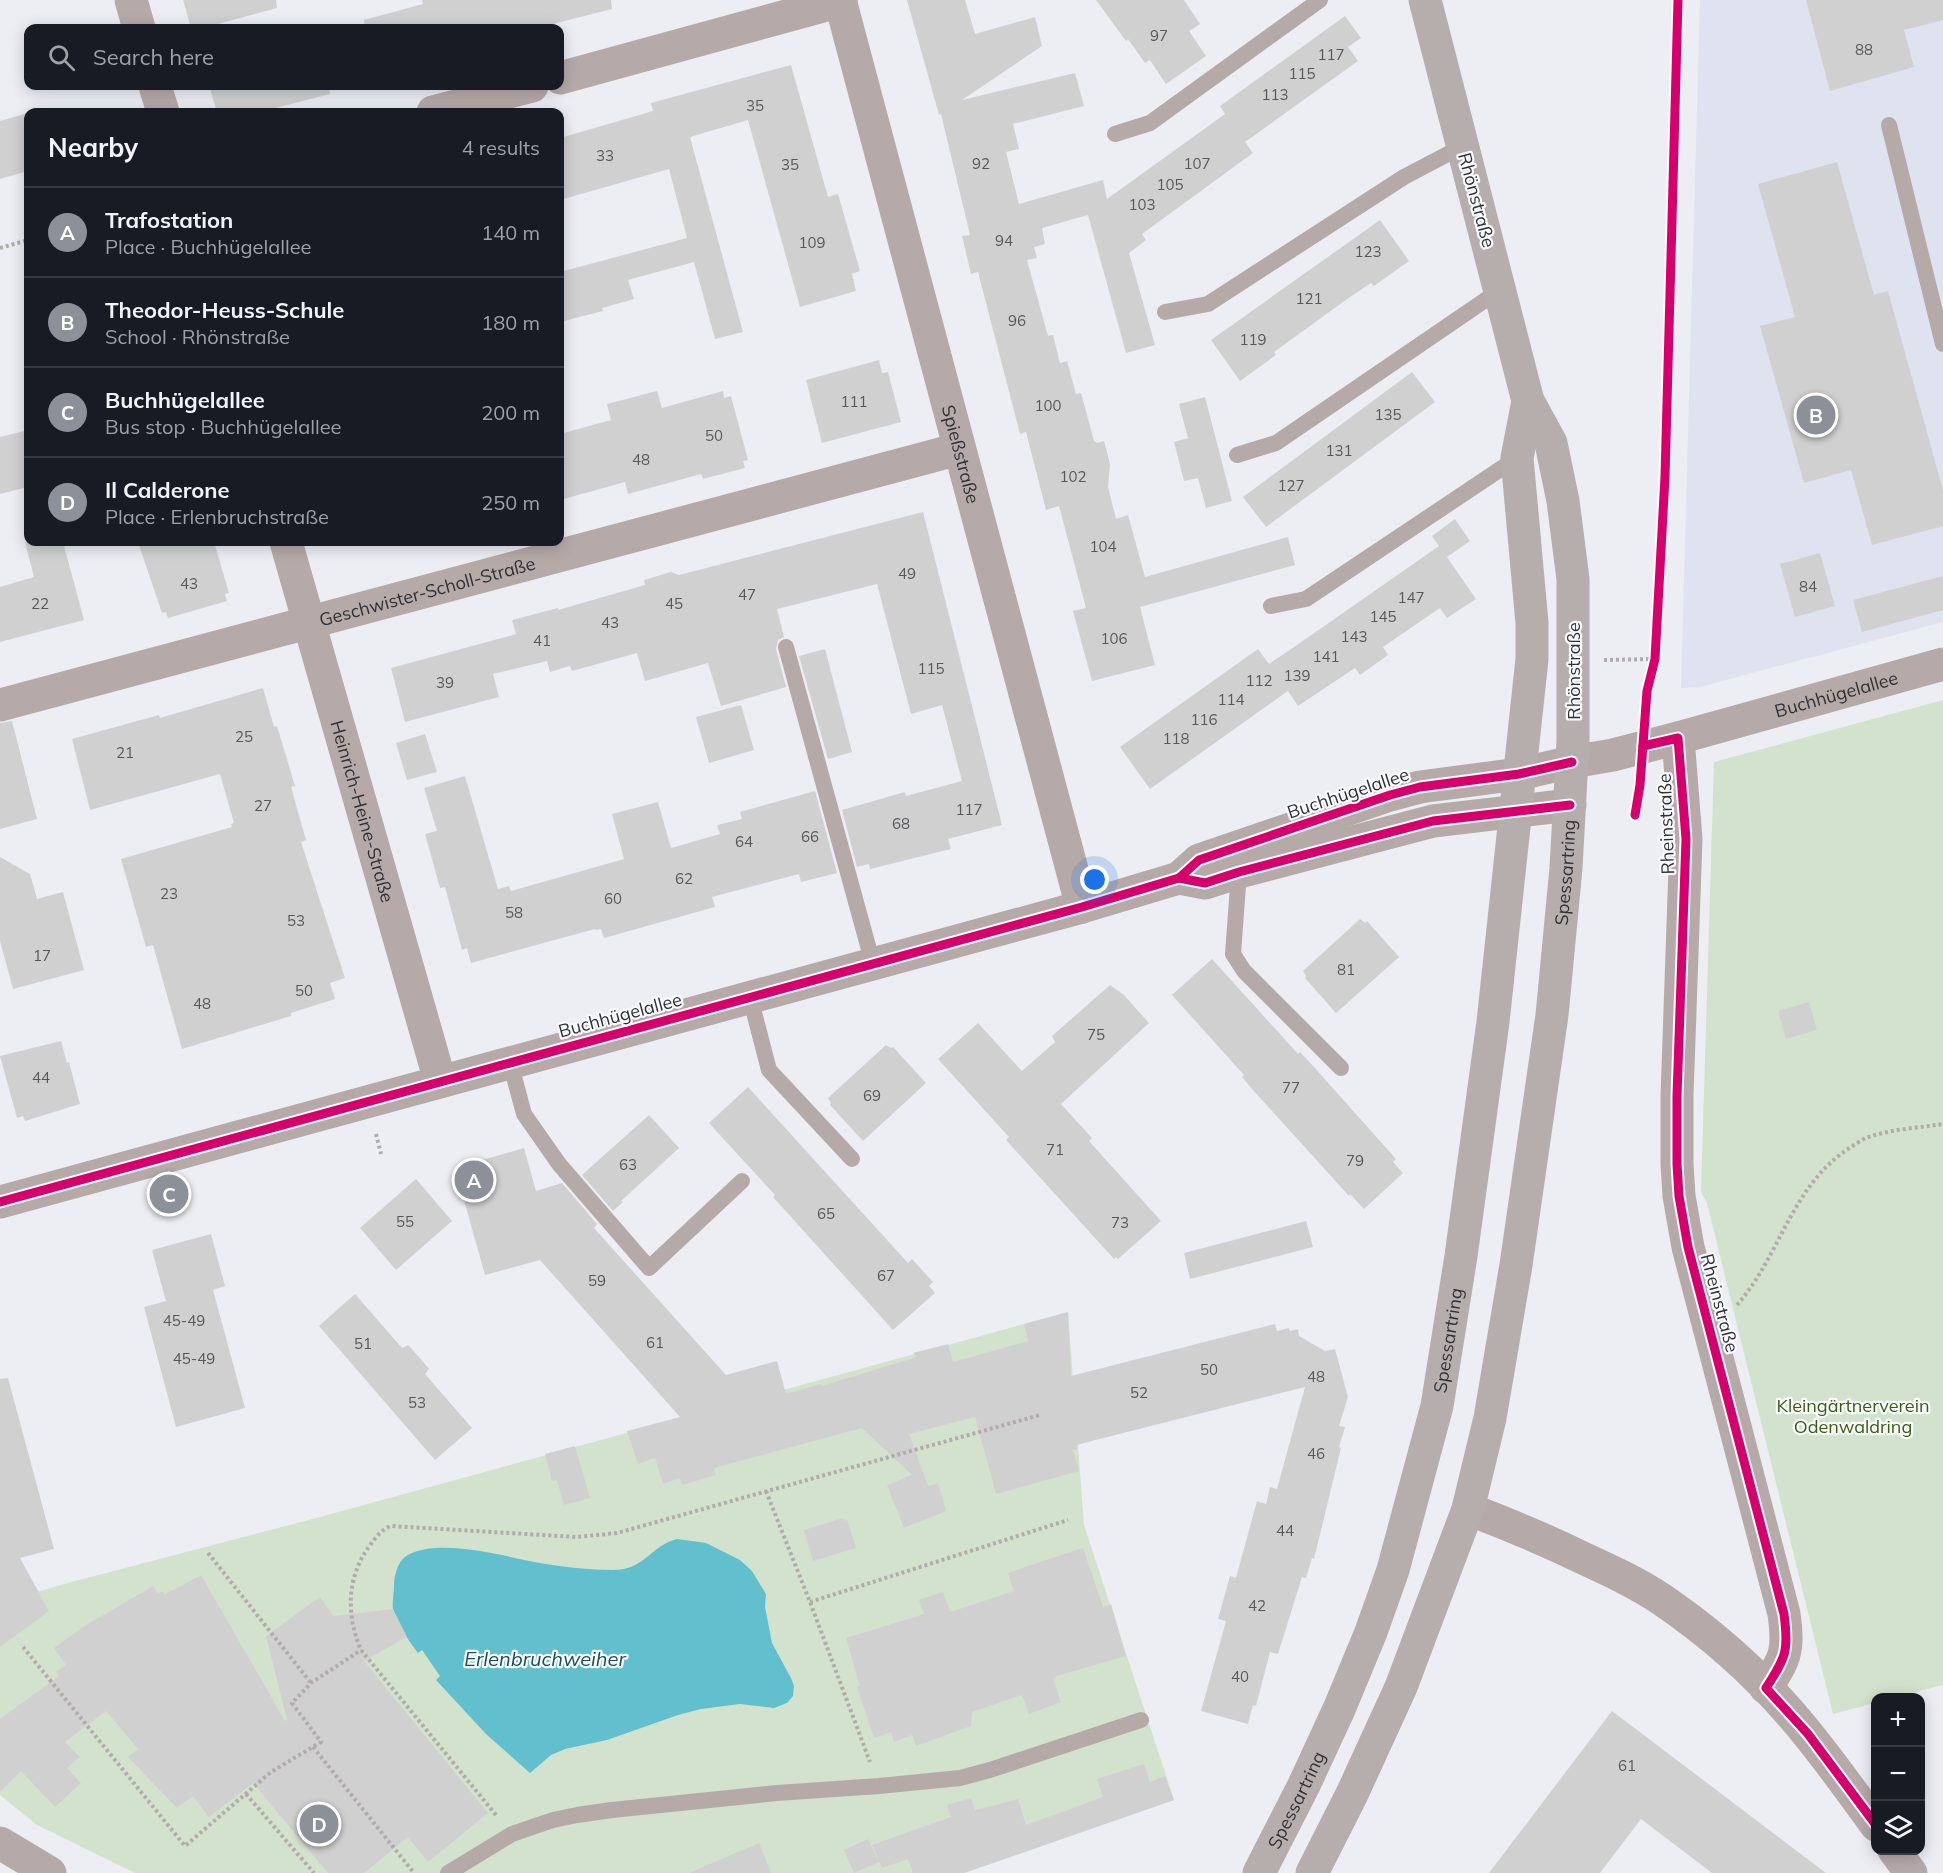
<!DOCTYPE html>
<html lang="en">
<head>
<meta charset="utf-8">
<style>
  :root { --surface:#171b24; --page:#242831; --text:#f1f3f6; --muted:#9ea1a6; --line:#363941; --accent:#8c9099 }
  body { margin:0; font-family:Mulish,sans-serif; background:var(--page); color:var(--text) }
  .controls { position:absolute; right:18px; bottom:18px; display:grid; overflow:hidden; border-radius:12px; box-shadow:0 3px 15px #0003 }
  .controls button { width:54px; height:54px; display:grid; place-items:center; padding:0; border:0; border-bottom:2px solid var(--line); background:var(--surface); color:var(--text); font:30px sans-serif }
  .you { position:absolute; left:1095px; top:880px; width:21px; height:21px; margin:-15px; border:4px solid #fff; border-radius:50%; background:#1a73e8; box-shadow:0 0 0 9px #1a73e833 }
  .badge { display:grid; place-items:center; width:39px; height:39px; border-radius:50%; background:var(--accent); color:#fff; font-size:20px; font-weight:700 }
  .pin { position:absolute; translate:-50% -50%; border:3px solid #fff; box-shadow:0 2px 6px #0006 }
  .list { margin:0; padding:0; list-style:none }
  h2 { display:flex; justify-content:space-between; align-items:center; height:78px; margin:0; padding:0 24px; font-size:26px }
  h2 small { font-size:20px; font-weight:400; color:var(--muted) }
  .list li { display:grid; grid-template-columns:39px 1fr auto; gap:18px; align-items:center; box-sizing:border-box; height:90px; padding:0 24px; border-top:2px solid var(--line) }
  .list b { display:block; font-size:22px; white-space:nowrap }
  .list p { margin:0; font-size:20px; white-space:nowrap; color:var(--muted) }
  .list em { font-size:20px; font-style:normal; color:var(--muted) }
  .icon { flex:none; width:33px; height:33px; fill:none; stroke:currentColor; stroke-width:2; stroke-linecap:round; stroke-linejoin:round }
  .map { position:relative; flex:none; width:1943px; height:1873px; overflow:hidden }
  .search { position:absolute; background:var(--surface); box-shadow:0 3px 15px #0003; left:24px; top:24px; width:540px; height:66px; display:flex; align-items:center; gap:15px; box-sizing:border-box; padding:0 21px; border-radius:12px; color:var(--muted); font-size:22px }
  .panel { position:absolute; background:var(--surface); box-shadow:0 3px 15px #0003; left:24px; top:108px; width:540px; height:438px; border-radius:12px }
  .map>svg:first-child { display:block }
</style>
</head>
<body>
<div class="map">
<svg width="1943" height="1873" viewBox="0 0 1943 1873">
  <rect width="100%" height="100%" fill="#eceef4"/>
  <!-- built -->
  <polygon fill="#dfe3ef" points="1700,0 1943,0 1943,622 1700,687 1681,688"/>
  <!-- green -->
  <g fill="#d3e2cc">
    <polygon points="1943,700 1943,1685 1896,1697 1876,1698 1875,1703 1833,1714 1707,1203 1701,1192 1714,762"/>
    <polygon points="1068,1312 1084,1525 1174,1800 964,1873 135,1873 37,1825 0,1795 0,1603 64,1584 320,1517"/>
  </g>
  <!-- water -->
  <path fill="#62bfce" d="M677,1539l29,4 34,17 12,11 14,23 -1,13 7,36 19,35 3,8 -1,10 -6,7 -13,5 -34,-4 -39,5 -23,6 -71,25 -42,9 -14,6 -21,18 -44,-39 -50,-54 4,-4 -18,-26 -4,3c-8,-11 -22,-30 -25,-44 -1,-6 1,-16 1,-23 0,-9 3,-23 11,-29 31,-21 101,0 135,6 24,4 49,7 73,7 32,0 37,-24 64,-31z"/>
  <!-- building -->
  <g fill="#d1d0d1">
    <polygon points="183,0 276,0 277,8 203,28 191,28"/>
    <polygon points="422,0 611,0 612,9 537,28 365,28 364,20 423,4"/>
    <polygon points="907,0 965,0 975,34 1035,17 1042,46 962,100 1075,73 1084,106 1013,124 1019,149 1006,152 1019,204 1103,180 1107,199 1225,114 1220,106 1345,16 1361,38 1348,47 1358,61 1245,142 1253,153 1142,234 1146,240 1129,253 1155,345 1126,353 1088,215 1042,228 1045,244 1034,247 1037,258 1027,260 1048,336 1053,335 1060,363 1067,361 1076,394 1081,393 1094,441 1097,443 1104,441 1110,464 1108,487 1116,519 1128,515 1145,577 1288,537 1295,565 1140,607 1155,665 1092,681 1073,611 1086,608 1059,506 1046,510 1026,432 1020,434 978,272 971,274 962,236 970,235 941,114 939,115"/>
    <polygon points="1096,0 1184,0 1200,24 1189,31 1206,56 1166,84 1150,60 1145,63 1128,39 1126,41"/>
    <polygon points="1806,0 1943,0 1943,20 1904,30 1914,67 1830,91"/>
    <polygon points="791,65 828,197 838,194 860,271 852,274 856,291 800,307 748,120 690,137 743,332 715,339 694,262 628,280 634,299 602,308 603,311 560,322 560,272 687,238 669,169 560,200 560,138 653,111 651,103"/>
    <polygon points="209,86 329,86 330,94 260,112 217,112"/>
    <polygon points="28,113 28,171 0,179 0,121"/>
    <polygon points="1837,162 1874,295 1888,291 1943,490 1943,526 1872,545 1851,470 1804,483 1760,326 1795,317 1758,184"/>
    <polygon points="1380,220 1409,261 1374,286 1371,283 1350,297 1274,352 1276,355 1240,381 1211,340"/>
    <polygon points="879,360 882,373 888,372 901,422 822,443 806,380"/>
    <polygon points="1412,372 1435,402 1266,527 1243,497"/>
    <polygon points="657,391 662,408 723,391 724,398 731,396 748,460 743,461 745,468 703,479 701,474 628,494 625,482 560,500 560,434 611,420 607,404"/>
    <polygon points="1205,397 1232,501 1206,508 1198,478 1184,481 1174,442 1188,438 1179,404"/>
    <polygon points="28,430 28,487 0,494 0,437"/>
    <polygon points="923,512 1002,825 948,839 951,849 870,869 869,864 857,867 842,810 905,792 906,796 962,781 942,705 911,714 877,584 777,609 784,637 778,640 776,649 786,687 721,706 708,663 645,681 637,653 572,671 570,666 550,672 547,661 493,674 499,697 405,722 391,668 516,634 512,620 558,608 558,610 645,585 644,580 671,572 679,575"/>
    <polygon points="1455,519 1470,541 1447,557 1476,599 1447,618 1440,608 1383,647 1388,655 1360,675 1355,668 1298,706 1288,691 1150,789 1120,747 1258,649 1269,664 1297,645 1439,546 1432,536"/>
    <polygon points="25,542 63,542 84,620 0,642 0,587 34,577"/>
    <polygon points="138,542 214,542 229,593 225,594 227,601 168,618 166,612 162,613"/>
    <polygon points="1820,553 1835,606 1795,617 1780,564"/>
    <polygon points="1943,576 1943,610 1862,632 1853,600"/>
    <polygon points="825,649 852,752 828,759 799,656"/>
    <polygon points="263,688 274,727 277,726 295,786 291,787 306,840 301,842 345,978 330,983 335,999 291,1013 291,1016 182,1049 153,945 146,947 121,859 232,827 231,824 234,823 220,774 90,810 72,739 159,715 160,718"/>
    <polygon points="741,705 754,750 709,763 696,717"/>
    <polygon points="12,721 37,819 0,829 0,723"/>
    <polygon points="425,734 437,772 407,780 396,743"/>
    <polygon points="465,776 498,889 509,886 511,891 624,859 612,814 658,802 671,848 720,834 717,825 742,819 740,812 815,791 837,873 801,882 799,874 712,897 715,907 604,938 601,929 595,930 595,929 471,963 467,948 462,950 445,887 440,888 425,834 437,831 424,788"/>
    <polygon points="0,857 30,874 37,899 63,892 84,970 13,989 0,941"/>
    <polygon points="1360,919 1365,923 1367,921 1399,957 1336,1013 1305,978 1306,976 1303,971"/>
    <polygon points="1212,959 1298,1054 1300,1052 1314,1067 1396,1159 1393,1162 1403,1173 1364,1209 1350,1194 1349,1196 1252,1089 1242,1077 1244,1075 1172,995"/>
    <polygon points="1110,985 1124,995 1149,1023 1061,1104 1092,1138 1089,1141 1161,1221 1118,1259 1116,1257 1114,1259 1006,1140 1009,1137 938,1059 978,1023 1022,1071 1055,1042 1052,1036"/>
    <polygon points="1809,1002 1817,1030 1786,1039 1778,1011"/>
    <polygon points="61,1041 67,1063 69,1062 80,1104 25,1121 23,1116 17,1118 0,1056"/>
    <polygon points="886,1045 891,1048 893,1047 926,1083 863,1141 830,1105 831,1103 828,1098"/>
    <polygon points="748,1087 908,1263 912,1259 933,1282 929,1286 935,1293 893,1330 773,1197 775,1195 709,1123"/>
    <polygon points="649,1115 679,1148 621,1201 623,1202 613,1211 582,1175"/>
    <polygon points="524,1148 536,1191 562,1183 597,1224 594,1228 726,1375 777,1361 786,1394 821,1384 822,1386 917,1357 913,1353 948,1344 953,1362 1028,1341 1024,1324 1068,1312 1071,1376 1275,1324 1277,1331 1289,1328 1290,1331 1298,1329 1299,1336 1325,1351 1335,1349 1348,1397 1339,1426 1345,1427 1339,1447 1341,1448 1314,1559 1312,1558 1306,1578 1302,1577 1278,1654 1270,1652 1256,1706 1253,1705 1248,1724 1201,1711 1226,1621 1218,1619 1230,1576 1236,1578 1257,1501 1266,1504 1270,1487 1277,1489 1305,1387 1076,1445 1077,1449 1073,1450 1079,1471 996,1494 975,1417 909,1434 928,1486 938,1483 946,1511 904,1528 887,1485 912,1475 862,1428 714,1468 716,1475 682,1485 680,1478 663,1484 655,1458 638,1464 627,1431 680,1417 540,1260 485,1275 455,1168"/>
    <polygon points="416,1179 452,1221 396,1270 360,1228"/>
    <polygon points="1306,1221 1313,1247 1190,1279 1184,1253"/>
    <polygon points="211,1234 225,1286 213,1290 245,1408 176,1427 144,1307 166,1301 152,1250"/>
    <polygon points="355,1294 402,1348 408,1345 419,1357 429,1369 425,1374 472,1428 435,1460 319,1326"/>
    <polygon points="8,1378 54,1549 20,1558 49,1611 0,1647 0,1379"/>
    <polygon points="575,1446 590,1498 564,1505 557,1480 552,1481 545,1454"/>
    <polygon points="843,1518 844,1521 847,1519 856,1548 813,1561 804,1530"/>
    <polygon points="1083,1548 1103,1607 1111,1604 1126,1656 1057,1676 1053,1679 1061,1702 1029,1714 1022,1695 972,1712 971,1726 916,1746 912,1735 894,1742 891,1732 874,1738 857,1687 860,1686 846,1638 924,1614 919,1600 943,1592 950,1612 1014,1591 1008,1573"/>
    <polygon points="201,1575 285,1721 287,1720 266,1636 320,1597 333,1616 393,1609 407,1637 364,1661 488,1813 428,1862 408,1837 364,1873 328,1873 253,1783 209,1817 193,1796 177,1808 128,1757 138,1749 106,1711 65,1742 80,1757 67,1768 81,1783 55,1807 21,1771 0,1792 0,1719 59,1676 56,1672 66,1665 54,1648 83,1627 153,1586 158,1594 162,1591 164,1595"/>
    <polygon points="1612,1711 1826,1873 1712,1873 1641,1819 1600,1873 1489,1873"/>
    <polygon points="1144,1764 1150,1782 1165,1776 1174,1800 964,1873 913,1873 908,1859 882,1868 872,1845 951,1817 947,1805 971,1798 975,1810 1018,1799 1026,1825 1103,1797 1097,1779"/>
    <polygon points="868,1839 879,1862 854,1873 844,1850"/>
    <polygon points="759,1843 771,1873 689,1873"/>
  </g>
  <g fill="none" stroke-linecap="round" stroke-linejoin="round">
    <!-- path -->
    <g stroke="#b2abac" stroke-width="4" stroke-dasharray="3 3" stroke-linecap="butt">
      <polyline points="0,248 28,240"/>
      <polyline points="1604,660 1655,659"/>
      <polyline points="376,1134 381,1154"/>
      <path d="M1737,1305c44,-50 54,-120 114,-158 5,-3 10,-7 15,-9 24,-9 52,-10 77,-14"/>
      <polyline points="766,1491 810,1602 870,1762"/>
      <polyline points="208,1553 311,1683"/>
      <polyline points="810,1602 1068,1520"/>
      <polyline points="23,1647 185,1846 271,1772 321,1742 292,1703 311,1683 361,1650"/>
      <polyline points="313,1747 414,1873"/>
      <polyline points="246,1794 314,1873"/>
      <path d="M496,1815l-135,-165c-15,-35 -15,-74 10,-106 5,-7 11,-15 20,-18l185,11 41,-4 423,-118"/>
    </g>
    <!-- service -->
    <g stroke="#b6aaa9" stroke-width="16">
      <polyline points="1889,125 1943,344"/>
      <polyline points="1115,134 1150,123 1320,0"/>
      <polyline points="1165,312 1208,304 1404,177 1463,146"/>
      <polyline points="1237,455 1276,443 1500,290"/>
      <polyline points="1271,606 1306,599 1517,458"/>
      <polyline points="786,647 873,964"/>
      <polyline points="1239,872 1233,954 1244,971 1341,1068"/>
      <polyline points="750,997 769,1070 852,1159"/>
      <polyline points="510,1062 524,1114 559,1164 649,1268 742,1181"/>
      <polyline points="448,1873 512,1834 553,1820 577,1815 612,1810 777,1793 879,1786 960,1778 990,1770 1141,1720"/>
    </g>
    <!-- minor -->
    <g stroke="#b6aaa9" stroke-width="33">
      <polyline points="131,0 139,28"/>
      <path id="s1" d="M840,0l242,907"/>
      <polyline points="560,78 841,1"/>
      <polyline points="155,86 163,112"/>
      <polyline points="433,112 532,86"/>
      <path id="s2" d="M286,542l154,539"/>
      <path id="s3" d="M0,705l959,-256"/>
      <path d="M1678,738l8,101 -9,257v68l2,32 9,51 96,367c5,37 2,43 -18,74"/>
      <path id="s4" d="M1572,762l41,-7 65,-17 265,-74"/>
      <path d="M1468,1509c40,15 78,31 117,50 26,12 52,24 76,40 47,32 92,71 129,114 31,35 58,74 86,112"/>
      <polyline points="0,1843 50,1873"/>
      <polyline points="1894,1850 1911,1873"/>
    </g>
    <!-- tertiary -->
    <g stroke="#b6aaa9" stroke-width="33">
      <polyline points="1179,878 1205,883 1239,872 1433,821 1570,805"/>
      <polyline points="0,1202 1082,907 1179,878 1199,860 1390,795 1420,787 1519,774 1572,762"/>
    </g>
    <!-- primary -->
    <g stroke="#b6adad" stroke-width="33">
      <path id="s5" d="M1259,1873l45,-88 36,-78 31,-75 22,-62 44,-164 24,-150 32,-234 39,-363v-36l-15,-165 11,-57"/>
      <path id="s6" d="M1312,1873l40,-79 49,-107 67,-178 22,-91 26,-153 36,-250 14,-147 7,-127v-162l-10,-78 -12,-58 -23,-42 -103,-401"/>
    </g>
    <defs>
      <g id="cycleway">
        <path d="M1643,746l35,-8 8,101 -9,257v68l2,32 9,51 96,367c5,37 2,43 -18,74l42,46 68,91"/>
        <polyline points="1635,815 1640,785 1647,691 1655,659 1665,477 1678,0"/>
        <polyline points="1179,878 1205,883 1239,872 1433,821 1570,805"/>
        <polyline points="0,1202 1082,907 1179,878 1199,860 1390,795 1420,787 1519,774 1572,762"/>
      </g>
    </defs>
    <!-- cycleway casing -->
    <use href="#cycleway" stroke="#f9fafe" stroke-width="13"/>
    <!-- cycleway -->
    <use href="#cycleway" stroke="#d6006c" stroke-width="9"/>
  </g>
  <g text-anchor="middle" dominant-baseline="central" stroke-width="4.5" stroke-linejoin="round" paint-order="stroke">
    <!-- number labels -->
    <g font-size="15" fill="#58585b">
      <text x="1159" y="35">97</text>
      <text x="1864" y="49">88</text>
      <text x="1331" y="54">117</text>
      <text x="1302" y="73">115</text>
      <text x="1275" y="94">113</text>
      <text x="755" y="105">35</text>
      <text x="605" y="155">33</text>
      <text x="981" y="163">92</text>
      <text x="1197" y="163">107</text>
      <text x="790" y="164">35</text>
      <text x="1170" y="184">105</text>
      <text x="1142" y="204">103</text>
      <text x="1004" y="240">94</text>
      <text x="812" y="242">109</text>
      <text x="1368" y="251">123</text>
      <text x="1309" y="298">121</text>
      <text x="1017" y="320">96</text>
      <text x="1253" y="339">119</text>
      <text x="854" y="401">111</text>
      <text x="1048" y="405">100</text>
      <text x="1388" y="414">135</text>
      <text x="714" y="435">50</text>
      <text x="1339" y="450">131</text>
      <text x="641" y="459">48</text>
      <text x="1073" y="476">102</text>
      <text x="1291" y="485">127</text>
      <text x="1103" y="546">104</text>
      <text x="907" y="573">49</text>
      <text x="189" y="583">43</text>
      <text x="1808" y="586">84</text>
      <text x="747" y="594">47</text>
      <text x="1411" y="597">147</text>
      <text x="40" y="603">22</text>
      <text x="674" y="603">45</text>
      <text x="1383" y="616">145</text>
      <text x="610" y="622">43</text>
      <text x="1354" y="636">143</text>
      <text x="1114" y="638">106</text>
      <text x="542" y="640">41</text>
      <text x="1326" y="656">141</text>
      <text x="931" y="668">115</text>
      <text x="1297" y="675">139</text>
      <text x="1259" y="680">112</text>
      <text x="445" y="682">39</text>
      <text x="1231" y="699">114</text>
      <text x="1204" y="719">116</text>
      <text x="244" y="736">25</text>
      <text x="1176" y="738">118</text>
      <text x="125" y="752">21</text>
      <text x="263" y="805">27</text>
      <text x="969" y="809">117</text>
      <text x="901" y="823">68</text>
      <text x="810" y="836">66</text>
      <text x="744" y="841">64</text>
      <text x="684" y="878">62</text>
      <text x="169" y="893">23</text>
      <text x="613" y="898">60</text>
      <text x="514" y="912">58</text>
      <text x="296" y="920">53</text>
      <text x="42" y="955">17</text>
      <text x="1346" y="969">81</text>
      <text x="304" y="990">50</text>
      <text x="202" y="1003">48</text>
      <text x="1096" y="1034">75</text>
      <text x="41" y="1077">44</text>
      <text x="1291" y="1087">77</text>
      <text x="872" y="1095">69</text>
      <text x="1055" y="1149">71</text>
      <text x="1355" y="1160">79</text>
      <text x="628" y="1164">63</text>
      <text x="826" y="1213">65</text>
      <text x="405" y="1221">55</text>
      <text x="1120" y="1222">73</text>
      <text x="886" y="1275">67</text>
      <text x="597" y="1280">59</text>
      <text x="184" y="1320">45-49</text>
      <text x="655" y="1342">61</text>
      <text x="363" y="1343">51</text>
      <text x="194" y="1358">45-49</text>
      <text x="1209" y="1369">50</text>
      <text x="1316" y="1376">48</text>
      <text x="1139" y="1392">52</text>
      <text x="417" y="1402">53</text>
      <text x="1316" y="1453">46</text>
      <text x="1285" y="1530">44</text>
      <text x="1257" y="1605">42</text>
      <text x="1240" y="1676">40</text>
      <text x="1627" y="1765">61</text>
    </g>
    <!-- street labels -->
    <g font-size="18" fill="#2f3034" stroke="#f9fafe">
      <text transform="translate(1477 200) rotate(75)">Rhönstraße</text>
      <text stroke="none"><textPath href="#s1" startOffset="470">Spießstraße</textPath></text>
      <text stroke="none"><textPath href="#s3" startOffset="442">Geschwister-Scholl-Straße</textPath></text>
      <text transform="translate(1573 671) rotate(-90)">Rhönstraße</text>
      <text stroke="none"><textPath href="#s4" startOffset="273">Buchhügelallee</textPath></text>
      <text transform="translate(1348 793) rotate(-18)">Buchhügelallee</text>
      <text stroke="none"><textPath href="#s2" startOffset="280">Heinrich-Heine-Straße</textPath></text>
      <text transform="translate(1666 824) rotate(-92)">Rheinstraße</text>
      <text stroke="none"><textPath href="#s6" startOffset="1041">Spessartring</textPath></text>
      <text transform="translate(620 1015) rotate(-15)">Buchhügelallee</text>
      <text transform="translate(1720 1303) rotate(75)">Rheinstraße</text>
      <text stroke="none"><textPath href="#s5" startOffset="568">Spessartring</textPath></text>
      <text stroke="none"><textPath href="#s5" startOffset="82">Spessartring</textPath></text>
    </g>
    <!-- park labels -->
    <g font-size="18" fill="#395c0d" stroke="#f9fafe">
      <text x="1853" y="1405">Kleingärtnerverein<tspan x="1853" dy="21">Odenwaldring</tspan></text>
    </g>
    <!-- water labels -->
    <g font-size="20" font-style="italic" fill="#1b4f57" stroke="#f9fafe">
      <text x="545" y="1658">Erlenbruchweiher</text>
    </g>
  </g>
</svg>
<div class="controls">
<button>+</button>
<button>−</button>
<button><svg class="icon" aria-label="layers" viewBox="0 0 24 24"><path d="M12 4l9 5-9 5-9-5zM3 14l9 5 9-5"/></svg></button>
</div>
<div class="you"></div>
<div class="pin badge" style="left:474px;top:1180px">A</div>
<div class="pin badge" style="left:1816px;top:415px">B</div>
<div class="pin badge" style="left:169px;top:1194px">C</div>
<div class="pin badge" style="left:319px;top:1824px">D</div>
<div class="search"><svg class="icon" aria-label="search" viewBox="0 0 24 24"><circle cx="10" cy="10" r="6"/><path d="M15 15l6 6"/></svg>Search here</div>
<section class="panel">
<h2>Nearby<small>4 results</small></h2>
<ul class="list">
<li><span class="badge">A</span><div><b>Trafostation</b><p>Place · Buchhügelallee</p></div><em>140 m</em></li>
<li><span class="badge">B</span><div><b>Theodor-Heuss-Schule</b><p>School · Rhönstraße</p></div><em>180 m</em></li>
<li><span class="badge">C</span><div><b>Buchhügelallee</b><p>Bus stop · Buchhügelallee</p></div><em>200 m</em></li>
<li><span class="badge">D</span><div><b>Il Calderone</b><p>Place · Erlenbruchstraße</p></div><em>250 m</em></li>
</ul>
</section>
</div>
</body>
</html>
